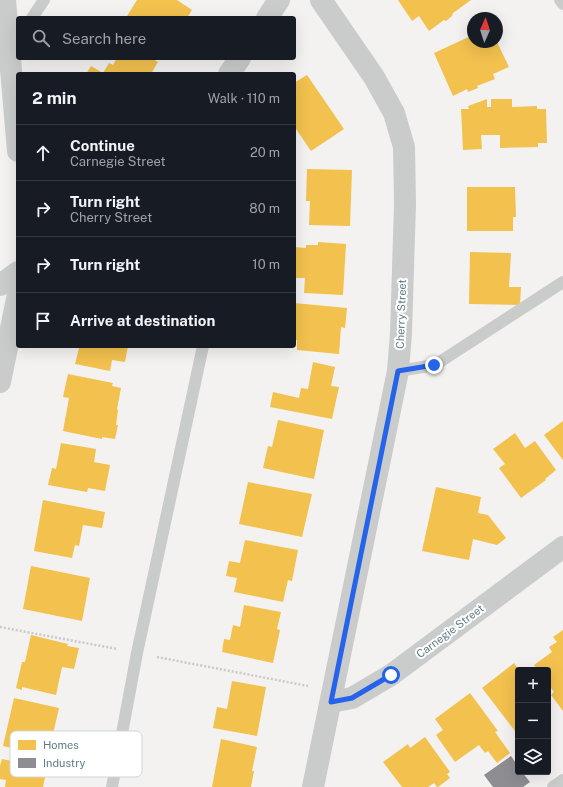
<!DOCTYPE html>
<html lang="en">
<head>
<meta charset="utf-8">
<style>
  :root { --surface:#171b24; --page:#242831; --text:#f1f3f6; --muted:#9ea1a6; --line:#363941 }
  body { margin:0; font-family:"Public Sans",sans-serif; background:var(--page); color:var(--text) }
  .controls { position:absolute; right:12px; bottom:12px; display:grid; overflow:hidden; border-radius:4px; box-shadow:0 4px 16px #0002 }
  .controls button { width:36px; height:36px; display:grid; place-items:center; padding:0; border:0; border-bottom:1px solid var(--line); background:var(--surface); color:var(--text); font:20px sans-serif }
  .compass { position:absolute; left:467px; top:12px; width:36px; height:36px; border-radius:50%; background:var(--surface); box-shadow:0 4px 16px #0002; rotate:3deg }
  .stop { position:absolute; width:12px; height:12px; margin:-9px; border:3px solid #2563eb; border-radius:50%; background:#fff }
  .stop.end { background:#2563eb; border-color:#fff; box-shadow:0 1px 4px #0008 }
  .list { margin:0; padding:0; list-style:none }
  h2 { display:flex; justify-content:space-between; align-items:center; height:52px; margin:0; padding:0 16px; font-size:17px }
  h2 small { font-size:13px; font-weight:400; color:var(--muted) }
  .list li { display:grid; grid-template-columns:26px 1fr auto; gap:12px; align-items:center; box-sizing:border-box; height:56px; padding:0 16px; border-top:1px solid var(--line) }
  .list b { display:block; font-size:15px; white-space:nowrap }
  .list p { margin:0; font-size:13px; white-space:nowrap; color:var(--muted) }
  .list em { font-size:13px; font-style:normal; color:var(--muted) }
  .icon { flex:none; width:22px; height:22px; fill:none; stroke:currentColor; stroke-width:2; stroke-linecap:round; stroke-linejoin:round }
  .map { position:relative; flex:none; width:563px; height:787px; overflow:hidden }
  .search { position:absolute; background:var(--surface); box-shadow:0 4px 16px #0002; left:16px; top:16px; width:280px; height:44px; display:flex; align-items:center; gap:10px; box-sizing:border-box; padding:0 14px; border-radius:4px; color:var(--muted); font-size:15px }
  .panel { position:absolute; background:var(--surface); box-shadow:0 4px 16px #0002; left:16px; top:72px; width:280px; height:276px; border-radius:4px }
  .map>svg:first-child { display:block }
</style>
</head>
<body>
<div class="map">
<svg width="563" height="787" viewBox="0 0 563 787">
  <rect width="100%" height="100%" fill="#f3f2f0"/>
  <!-- homes -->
  <g fill="#f2c14e">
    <polygon points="137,0 177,0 192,10 187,18 130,18 127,16"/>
    <polygon points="398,0 471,0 453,13 452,16 446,21 444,20 429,31 419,16 412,21"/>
    <polygon points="473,35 473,42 497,42 509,67 493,74 495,79 477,86 478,88 468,92 467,89 453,96 434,53"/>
    <polygon points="117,58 151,58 158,62 151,74 86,74 91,66 103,73 109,63 113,65"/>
    <polygon points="307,75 344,129 311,151 294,126 294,83"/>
    <polygon points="487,99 487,107 491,107 491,99 512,99 512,107 537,106 537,109 546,109 547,143 538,143 538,147 500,148 500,135 481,135 482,149 463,150 461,109 469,109 468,106"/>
    <polygon points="307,169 352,170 350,226 309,225 310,201 306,201"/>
    <polygon points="467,187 515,187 516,217 513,217 513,231 467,231"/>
    <polygon points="318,242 346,244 343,295 304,293 305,278 294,278 294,247 306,248 306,245 318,245"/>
    <polygon points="470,252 511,253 509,287 521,287 520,305 469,304"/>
    <polygon points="294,303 347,308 345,328 341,327 339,354 297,350 297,340 294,340"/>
    <polygon points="73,346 128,346 125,362 112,360 110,371 75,364 79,348 73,347"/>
    <polygon points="313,362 335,367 331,386 339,387 332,419 270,407 273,392 299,398 301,388 308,389"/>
    <polygon points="68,374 113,383 112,386 121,388 117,409 118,410 116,425 118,425 115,439 102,437 102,439 63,431 69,398 63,397"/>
    <polygon points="278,420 324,430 314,479 263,468 268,446 272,447"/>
    <polygon points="563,421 563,460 544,435"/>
    <polygon points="515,433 525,448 535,441 556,470 545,479 546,480 521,498 499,468 505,464 493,449"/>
    <polygon points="61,443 96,449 94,462 110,465 105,491 88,488 87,492 48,485 52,468 56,469"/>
    <polygon points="248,482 312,494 302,537 239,524"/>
    <polygon points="436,487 481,497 478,513 488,515 506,538 497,545 473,539 469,560 422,551"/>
    <polygon points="43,500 105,512 102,528 83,525 79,546 75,545 72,558 34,551"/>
    <polygon points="245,540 298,550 292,581 288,580 283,602 234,592 237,578 226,576 229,561 240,563"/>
    <polygon points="31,566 90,578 82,621 23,609"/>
    <polygon points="244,605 281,612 277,629 280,630 273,663 222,652 224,639 230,640 233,625 240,627"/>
    <polygon points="563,630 563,711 551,695 554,692 548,684 548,670 538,670 534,665 552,652 549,647 557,642 553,637"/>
    <polygon points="31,635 68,644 67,646 79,648 74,669 62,667 56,695 22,687 22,690 16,688 22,662 25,662"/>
    <polygon points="514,663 519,670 518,670 518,735 482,688"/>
    <polygon points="232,681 266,687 257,736 213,728 217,707 227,709"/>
    <polygon points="470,693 498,731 495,732 510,753 497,763 488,751 485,753 479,745 455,762 436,735 443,730 435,719"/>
    <polygon points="14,698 59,708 48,756 3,746"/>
    <polygon points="425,737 450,772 447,774 450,778 438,787 437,787 434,783 428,787 402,787 383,762 408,744 410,748"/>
    <polygon points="221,739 257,747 252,771 254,771 251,787 212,787"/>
    <polygon points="2,759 47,768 43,787 5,787 6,780 0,779 0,766"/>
  </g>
  <!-- industry -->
  <polygon fill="#8d8d92" points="511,756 518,766 518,772 522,772 530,782 523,787 493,787 484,775"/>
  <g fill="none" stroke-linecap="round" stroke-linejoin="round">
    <!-- path -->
    <g stroke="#c8c9c9" stroke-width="2.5" stroke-dasharray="2 2" stroke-linecap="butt">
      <polyline points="0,627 117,649"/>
      <polyline points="157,657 308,686"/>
    </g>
    <!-- lane -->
    <g stroke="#cacccc" stroke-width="12">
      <polyline points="560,0 563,4"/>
      <polyline points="32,18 44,0"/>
      <polyline points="398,371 435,365 563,282"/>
      <polyline points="112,787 137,653 203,346"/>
      <polyline points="553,787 563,780"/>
    </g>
    <!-- street -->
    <g stroke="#cacccc" stroke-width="22">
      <polyline points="5,0 18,151"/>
      <polyline points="267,18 279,0"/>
      <polyline points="229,74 240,58"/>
      <polyline points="0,285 18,272"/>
      <polyline points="0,382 18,294"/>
      <polyline points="331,702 352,698 391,675 563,547"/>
      <polyline points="313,787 398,371 401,333 405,204 404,147 394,113 374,77 321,0"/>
    </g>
  </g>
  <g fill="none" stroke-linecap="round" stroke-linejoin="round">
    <!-- route -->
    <polyline stroke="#2563eb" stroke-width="5" points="391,675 352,698 331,702 398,371 434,365"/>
  </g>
  <g text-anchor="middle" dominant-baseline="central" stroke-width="4" stroke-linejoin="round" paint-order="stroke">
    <!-- street labels -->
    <g font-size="11" fill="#607a83" stroke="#fff">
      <text transform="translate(401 314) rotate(-88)">Cherry Street</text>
      <text transform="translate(450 631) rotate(-37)">Carnegie Street</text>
    </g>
  </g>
  <!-- legend -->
  <rect x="10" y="731" width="132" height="46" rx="6" fill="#fff" stroke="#cfd7da" stroke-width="1"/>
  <rect x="18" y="740" width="18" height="10" fill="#f2c14e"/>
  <rect x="18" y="758" width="18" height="10" fill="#8d8d92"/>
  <g font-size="11" fill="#607a83">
    <text x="43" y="749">Homes</text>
    <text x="43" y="767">Industry</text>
  </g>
</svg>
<div class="controls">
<button>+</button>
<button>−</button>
<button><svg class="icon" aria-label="layers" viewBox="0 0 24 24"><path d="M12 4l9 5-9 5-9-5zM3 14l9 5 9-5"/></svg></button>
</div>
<svg class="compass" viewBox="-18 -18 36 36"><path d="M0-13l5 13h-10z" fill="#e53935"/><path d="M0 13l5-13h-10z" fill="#9ea1a6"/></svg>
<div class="stop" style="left:391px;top:675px"></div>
<div class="stop end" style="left:434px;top:365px"></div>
<div class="search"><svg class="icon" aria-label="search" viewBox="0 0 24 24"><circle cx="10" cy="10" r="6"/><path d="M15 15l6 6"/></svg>Search here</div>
<section class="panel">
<h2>2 min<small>Walk · 110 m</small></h2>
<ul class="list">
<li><svg class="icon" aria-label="ahead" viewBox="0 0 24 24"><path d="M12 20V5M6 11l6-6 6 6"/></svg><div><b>Continue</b><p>Carnegie Street</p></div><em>20 m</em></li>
<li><svg class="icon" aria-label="right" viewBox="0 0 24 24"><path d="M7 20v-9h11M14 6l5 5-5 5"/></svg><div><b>Turn right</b><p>Cherry Street</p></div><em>80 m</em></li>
<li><svg class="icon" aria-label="right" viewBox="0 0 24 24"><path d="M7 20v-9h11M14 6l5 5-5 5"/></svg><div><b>Turn right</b></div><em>10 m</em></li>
<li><svg class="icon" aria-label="arrive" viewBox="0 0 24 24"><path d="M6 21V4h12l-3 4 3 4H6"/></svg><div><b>Arrive at destination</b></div></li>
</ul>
</section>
</div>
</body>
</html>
